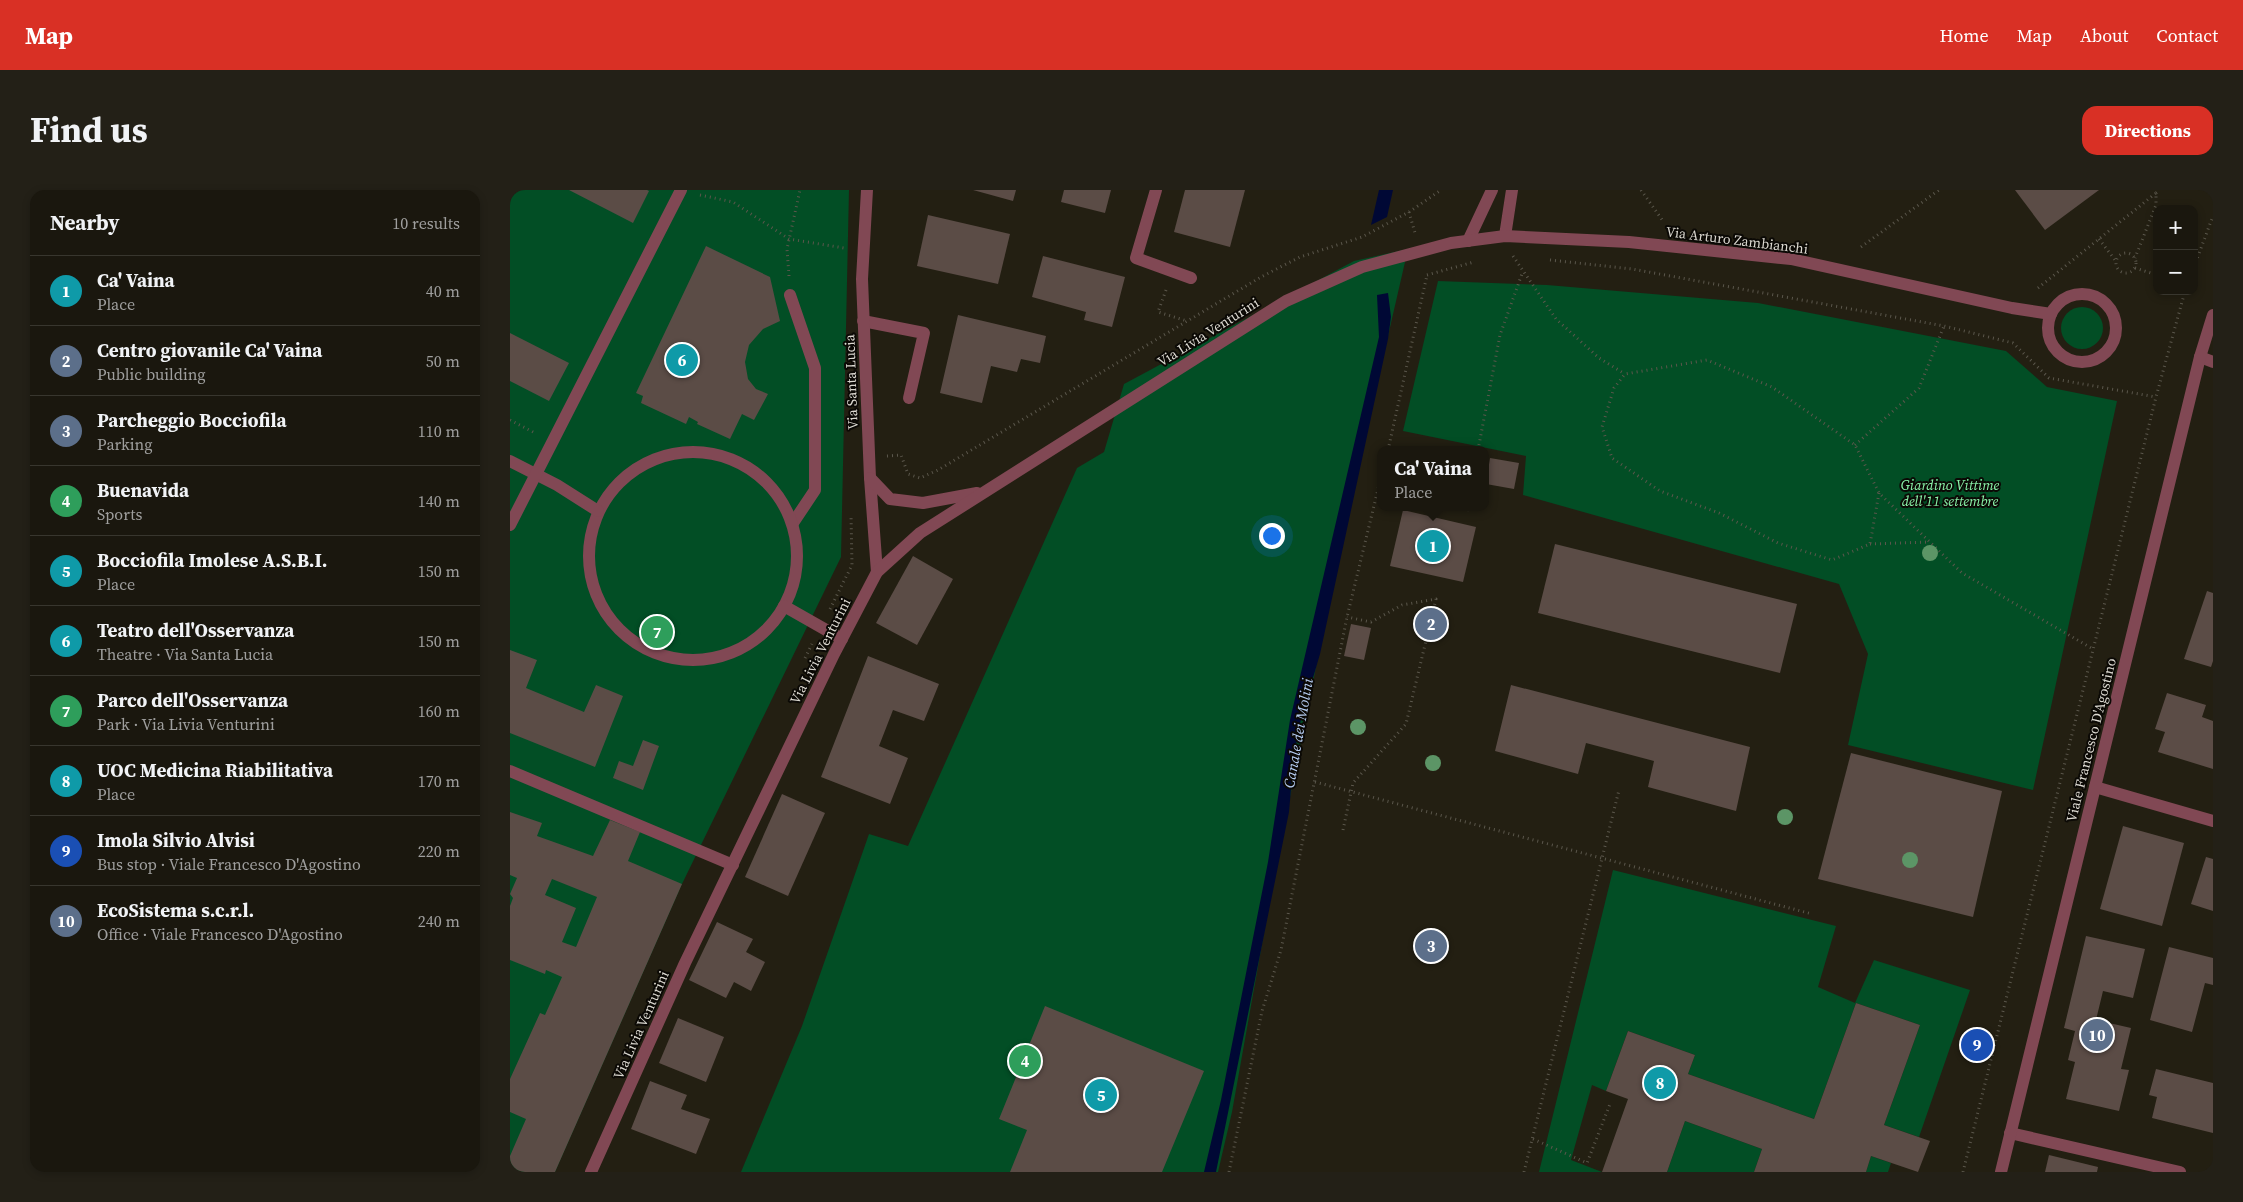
<!DOCTYPE html>
<html lang="en">
<head>
<meta charset="utf-8">
<style>
  :root { --surface:#1a170e; --page:#232017; --text:#f1f3f6; --muted:#9f9f9e; --line:#38362e; --accent:#d93025 }
  body { margin:0; font-family:"Source Serif 4",serif; background:var(--page); color:var(--text) }
  .controls { position:absolute; right:15px; top:15px; display:grid; overflow:hidden; border-radius:10px; box-shadow:0 2px 8px #0003 }
  .controls button { width:45px; height:45px; display:grid; place-items:center; padding:0; border:0; border-bottom:1px solid var(--line); background:var(--surface); color:var(--text); font:25px sans-serif }
  .you { position:absolute; left:761px; top:345px; width:18px; height:18px; margin:-12px; border:4px solid #fff; border-radius:50%; background:#1a73e8; box-shadow:0 0 0 8px #1a73e833 }
  .badge { display:grid; place-items:center; width:32px; height:32px; border-radius:50%; background:var(--accent); color:#fff; font-size:16px; font-weight:700 }
  .pin { position:absolute; translate:-50% -50%; border:2px solid #fff; box-shadow:0 1px 5px #0006 }
  .popup { position:absolute; left:867px; top:256px; width:112px; height:65px; box-sizing:border-box; display:grid; place-content:center; border-radius:10px; background:var(--surface); filter:drop-shadow(0 1px 4px #0005); font-size:16px; white-space:nowrap; color:var(--muted) }
  .popup b { font-size:19px; color:var(--text) }
  .popup::after { content:''; position:absolute; left:50%; top:100%; margin-left:-10px; border:10px solid transparent; border-top-color:var(--surface) }
  .list { margin:0; padding:0; list-style:none }
  h2 { display:flex; justify-content:space-between; align-items:center; height:65px; margin:0; padding:0 20px; font-size:21px }
  h2 small { font-size:16px; font-weight:400; color:var(--muted) }
  .list li { display:grid; grid-template-columns:32px 1fr auto; gap:15px; align-items:center; box-sizing:border-box; height:70px; padding:0 20px; border-top:1px solid var(--line) }
  .list b { display:block; font-size:19px; white-space:nowrap }
  .list p { margin:0; font-size:16px; white-space:nowrap; color:var(--muted) }
  .list em { font-size:16px; font-style:normal; color:var(--muted) }
  .map { position:relative; flex:none; width:1703px; height:982px; overflow:hidden; border-radius:15px }
  header { display:flex; align-items:center; gap:30px; box-sizing:border-box; height:70px; padding:0 25px; background:var(--accent); color:#fff }
  header strong { font-size:24px }
  nav { display:flex; gap:28px; margin-inline-start:auto; font-size:18px }
  .intro { display:flex; align-items:center; justify-content:space-between; box-sizing:border-box; height:120px; padding:0 30px }
  h1 { margin:0; font-size:35px }
  .button { padding:12px 22px; border-radius:15px; background:var(--accent); color:#fff; font-size:18px; font-weight:700 }
  main { display:flex; gap:30px; padding:0 30px }
  aside { flex:1; background:var(--surface); border-radius:15px; box-shadow:0 2px 8px #0003 }
  .map>svg:first-child { display:block }
</style>
</head>
<body>
<header>
<strong>Map</strong>
<nav><a>Home</a><a>Map</a><a>About</a><a>Contact</a></nav>
</header>
<div class="intro"><h1>Find us</h1><a class="button">Directions</a></div>
<main>
<aside>
<h2>Nearby<small>10 results</small></h2>
<ul class="list">
<li><span class="badge" style="background:#0f9aa8">1</span><div><b>Ca' Vaina</b><p>Place</p></div><em>40 m</em></li>
<li><span class="badge" style="background:#5c6f8a">2</span><div><b>Centro giovanile Ca' Vaina</b><p>Public building</p></div><em>50 m</em></li>
<li><span class="badge" style="background:#5c6f8a">3</span><div><b>Parcheggio Bocciofila</b><p>Parking</p></div><em>110 m</em></li>
<li><span class="badge" style="background:#2e9e5b">4</span><div><b>Buenavida</b><p>Sports</p></div><em>140 m</em></li>
<li><span class="badge" style="background:#0f9aa8">5</span><div><b>Bocciofila Imolese A.S.B.I.</b><p>Place</p></div><em>150 m</em></li>
<li><span class="badge" style="background:#0f9aa8">6</span><div><b>Teatro dell'Osservanza</b><p>Theatre · Via Santa Lucia</p></div><em>150 m</em></li>
<li><span class="badge" style="background:#2e9e5b">7</span><div><b>Parco dell'Osservanza</b><p>Park · Via Livia Venturini</p></div><em>160 m</em></li>
<li><span class="badge" style="background:#0f9aa8">8</span><div><b>UOC Medicina Riabilitativa</b><p>Place</p></div><em>170 m</em></li>
<li><span class="badge" style="background:#1a4fb4">9</span><div><b>Imola Silvio Alvisi</b><p>Bus stop · Viale Francesco D'Agostino</p></div><em>220 m</em></li>
<li><span class="badge" style="background:#5c6f8a">10</span><div><b>EcoSistema s.c.r.l.</b><p>Office · Viale Francesco D'Agostino</p></div><em>240 m</em></li>
</ul>
</aside>
<div class="map">
<svg width="1703" height="982" viewBox="0 0 1703 982">
  <rect width="100%" height="100%" fill="#231f12"/>
  <!-- green -->
  <g fill="#024e25">
    <polygon points="0,0 339,0 331,367 172,694 45,982 0,982"/>
    <polygon points="898,59 833,342 764,687 722,922 708,982 231,982 292,836 359,644 398,656 567,278 594,262 614,194 844,71"/>
    <polygon points="928,91 1037,95 1248,113 1496,161 1537,197 1607,211 1523,600 1338,555 1358,464 1329,394 1013,305 1016,266 893,241"/>
    <circle cx="1572" cy="138" r="21"/>
    <polygon points="1103,680 1326,736 1308,797 1345,813 1364,770 1460,800 1409,947 1374,935 1410,835 1346,813 1304,929 1178,884 1185,865 1118,841 1096,901 1082,895 1061,970 1092,982 1029,982"/>
    <polygon points="1175,931 1252,959 1244,982 1157,982"/>
    <polygon points="1361,966 1381,973 1378,982 1356,982"/>
  </g>
  <!-- water -->
  <g fill="#000835">
    <polygon points="869,0 883,0 877,27 861,35"/>
    <polygon points="878,103 881,127 878,149 810,464 791,529 784,565 779,622 706,982 694,982 711,910 758,672 780,530 869,147 867,105"/>
  </g>
  <!-- building -->
  <g fill="#5b4c46" fill-rule="evenodd">
    <polygon points="59,0 137,0 139,1 123,33"/>
    <polygon points="463,0 506,0 503,11"/>
    <polygon points="554,0 601,0 595,23 551,12"/>
    <polygon points="675,0 735,0 720,57 664,42"/>
    <polygon points="1505,0 1589,0 1535,40"/>
    <polygon points="418,25 500,44 488,94 407,76"/>
    <polygon points="196,56 260,87 270,131 253,139 239,155 235,172 238,189 246,199 258,204 244,230 232,224 220,249 187,234 188,232 179,227 176,234 131,213 133,206 126,203"/>
    <polygon points="533,66 615,87 602,137 574,130 576,122 522,107"/>
    <polygon points="448,125 536,146 530,173 511,169 507,182 481,176 472,213 430,203"/>
    <polygon points="0,143 59,173 39,211 0,191"/>
    <polygon points="980,268 1009,273 1004,299 976,294"/>
    <polygon points="893,320 966,337 953,392 880,376"/>
    <polygon points="1045,354 1287,414 1270,483 1028,423"/>
    <polygon points="403,366 443,389 407,455 366,433"/>
    <polygon points="1697,401 1703,403 1703,471 1701,477 1674,469"/>
    <polygon points="841,434 861,438 854,470 834,466"/>
    <polygon points="0,460 27,470 16,498 74,522 86,495 113,506 85,577 0,543"/>
    <polygon points="358,466 429,494 414,531 383,520 369,556 398,568 380,614 311,587"/>
    <polygon points="1001,495 1240,557 1226,621 1138,597 1144,571 1076,553 1068,584 985,561"/>
    <polygon points="1657,503 1696,515 1692,527 1703,531 1703,579 1648,562 1655,542 1645,539"/>
    <polygon points="133,550 149,556 133,600 103,588 109,571 123,576"/>
    <polygon points="1341,563 1492,601 1463,727 1308,689"/>
    <polygon points="272,604 315,623 278,706 235,687"/>
    <path d="M0,622l32,11 -5,13 56,20 17,-36 30,12 -12,29 54,23 -127,288h-45v-16l16,-37 -16,-7v-33l30,-66 5,2 17,-38 -16,-7 -1,4 -35,-14v-54l3,-8 -3,-4 7,-16 -7,-3zM42,689l45,18 -21,50 -14,-5 14,-34 -31,-13z"/>
    <polygon points="1613,636 1674,653 1652,736 1590,719"/>
    <polygon points="1696,667 1703,669 1703,721 1681,714"/>
    <polygon points="207,732 243,749 236,762 255,772 241,801 224,792 216,808 179,790"/>
    <polygon points="1576,746 1635,759 1623,808 1593,801 1586,830 1621,838 1611,879 1619,880 1609,921 1556,909 1565,872 1558,870 1565,841 1554,838"/>
    <polygon points="1659,757 1703,768 1703,795 1695,793 1682,842 1640,830"/>
    <polygon points="1346,813 1410,835 1374,935 1420,951 1408,982 1361,966 1356,982 1244,982 1252,959 1175,931 1157,982 1092,982 1118,909 1096,901 1118,841 1185,865 1178,884 1304,929"/>
    <polygon points="535,816 694,881 652,982 500,982 517,940 489,929"/>
    <polygon points="168,828 214,847 196,892 149,873"/>
    <polygon points="1646,879 1703,893 1703,943 1642,928 1647,907 1639,905"/>
    <polygon points="140,891 177,905 171,919 200,929 186,964 121,939"/>
    <polygon points="1539,965 1588,977 1587,982 1535,982"/>
  </g>
  <g fill="none" stroke-linecap="round" stroke-linejoin="round">
    <!-- path -->
    <g stroke="#5b574c" stroke-width="3" stroke-dasharray="1 4" stroke-linecap="butt">
      <polyline points="1131,0 1153,31"/>
      <polyline points="1646,3 1650,0"/>
      <polyline points="190,5 223,12 279,49 334,58"/>
      <polyline points="899,22 905,43"/>
      <polyline points="1589,49 1605,70"/>
      <polyline points="1351,57 1429,0"/>
      <circle cx="1616" cy="73" r="10"/>
      <polyline points="1003,66 1046,129 1089,168 1115,184"/>
      <polyline points="1040,70 1122,79 1434,136 1503,153 1539,188 1646,207"/>
      <polyline points="1684,77 1703,26"/>
      <polyline points="1625,78 1647,85"/>
      <polyline points="917,85 964,72"/>
      <polyline points="279,86 277,59 290,0"/>
      <polyline points="1528,98 1646,3 1646,15 1625,68"/>
      <polyline points="656,100 648,122 677,131"/>
      <polyline points="0,230 25,243"/>
      <polyline points="1345,255 1409,198 1434,136"/>
      <polyline points="878,260 917,85"/>
      <polyline points="968,260 990,145 1013,81"/>
      <polyline points="377,266 391,265 398,284 410,288 428,280 751,87 790,67 852,47 899,22 931,0"/>
      <polyline points="1369,303 1360,354 1322,370 1268,353 1209,323 1150,301 1102,268 1092,237 1104,198 1115,184 1197,170 1262,197 1345,255 1369,303 1452,383 1583,459"/>
      <polyline points="957,321 958,317"/>
      <polyline points="1360,354 1419,352"/>
      <polyline points="320,419 342,375 341,325"/>
      <polyline points="295,468 302,454"/>
      <polyline points="805,592 1302,724"/>
      <polyline points="833,640 843,593 896,534 926,409 892,415 861,432 837,427"/>
      <polyline points="1023,949 1077,973 1100,914"/>
      <polyline points="719,982 752,821 771,760 837,427 870,291"/>
      <polyline points="1014,982 1109,600"/>
      <polyline points="1453,982 1646,207 1675,101"/>
    </g>
    <!-- service -->
    <g stroke="#814854" stroke-width="12">
      <polyline points="280,105 305,178 305,300 283,333"/>
      <polyline points="353,131 414,143 399,208"/>
      <circle cx="183" cy="366" r="104"/>
      <polyline points="0,271 47,295 88,321"/>
      <polyline points="0,335 171,0"/>
      <polyline points="274,416 332,449"/>
    </g>
    <!-- minor -->
    <g stroke="#814854" stroke-width="12">
      <polyline points="357,0 352,89 360,288 367,382"/>
      <polyline points="646,0 626,68 681,88"/>
      <polyline points="995,46 1002,0"/>
      <polyline points="958,51 982,0"/>
      <circle cx="1572" cy="138" r="34"/>
      <polyline points="1690,167 1703,172"/>
      <polyline points="360,288 380,309 413,313 467,303"/>
      <polyline points="0,581 223,675"/>
      <polyline points="1585,597 1703,631"/>
      <polyline points="1500,943 1670,982"/>
      <polyline points="81,982 175,773 324,464 367,382 410,343 776,111 852,77 941,53 995,46 1119,52 1281,69 1502,118 1541,124"/>
    </g>
    <!-- tertiary -->
    <polyline stroke="#814854" stroke-width="12" points="1491,982 1690,167 1703,125"/>
  </g>
  <!-- trees -->
  <g fill="#5c9566">
    <circle cx="1420" cy="363" r="8"/>
    <circle cx="848" cy="537" r="8"/>
    <circle cx="923" cy="573" r="8"/>
    <circle cx="1275" cy="627" r="8"/>
    <circle cx="1400" cy="670" r="8"/>
  </g>
  <g text-anchor="middle" dominant-baseline="central" stroke-width="4" stroke-linejoin="round" paint-order="stroke">
    <!-- street labels -->
    <g font-size="14" fill="#dcd9d1" stroke="#0b0905">
      <text transform="translate(1227 50) rotate(7)">Via Arturo Zambianchi</text>
      <text transform="translate(698 142) rotate(-32)">Via Livia Venturini</text>
      <text transform="translate(341 192) rotate(-92)">Via Santa Lucia</text>
      <text transform="translate(310 461) rotate(-63)">Via Livia Venturini</text>
      <text transform="translate(1581 550) rotate(-76)">Viale Francesco D'Agostino</text>
      <text transform="translate(131 835) rotate(-66)">Via Livia Venturini</text>
    </g>
    <!-- park labels -->
    <g font-size="14" font-style="italic" fill="#8bf5aa" stroke="#0b0905">
      <text x="1440" y="295">Giardino Vittime<tspan x="1440" dy="16">dell'11 settembre</tspan></text>
    </g>
    <!-- water labels -->
    <g font-size="15" font-style="italic" fill="#b5ccf1" stroke="#0b0905">
      <text transform="translate(788 543) rotate(-80)">Canale dei Molini</text>
    </g>
  </g>
</svg>
<div class="controls">
<button>+</button>
<button>−</button>
</div>
<div class="you"></div>
<div class="pin badge" style="left:923px;top:356px;background:#0f9aa8">1</div>
<div class="popup"><b>Ca' Vaina</b>Place</div>
<div class="pin badge" style="left:921px;top:434px;background:#5c6f8a">2</div>
<div class="pin badge" style="left:921px;top:756px;background:#5c6f8a">3</div>
<div class="pin badge" style="left:515px;top:871px;background:#2e9e5b">4</div>
<div class="pin badge" style="left:591px;top:905px;background:#0f9aa8">5</div>
<div class="pin badge" style="left:172px;top:170px;background:#0f9aa8">6</div>
<div class="pin badge" style="left:147px;top:442px;background:#2e9e5b">7</div>
<div class="pin badge" style="left:1150px;top:893px;background:#0f9aa8">8</div>
<div class="pin badge" style="left:1467px;top:855px;background:#1a4fb4">9</div>
<div class="pin badge" style="left:1587px;top:845px;background:#5c6f8a">10</div>
</div>
</main>
</body>
</html>
